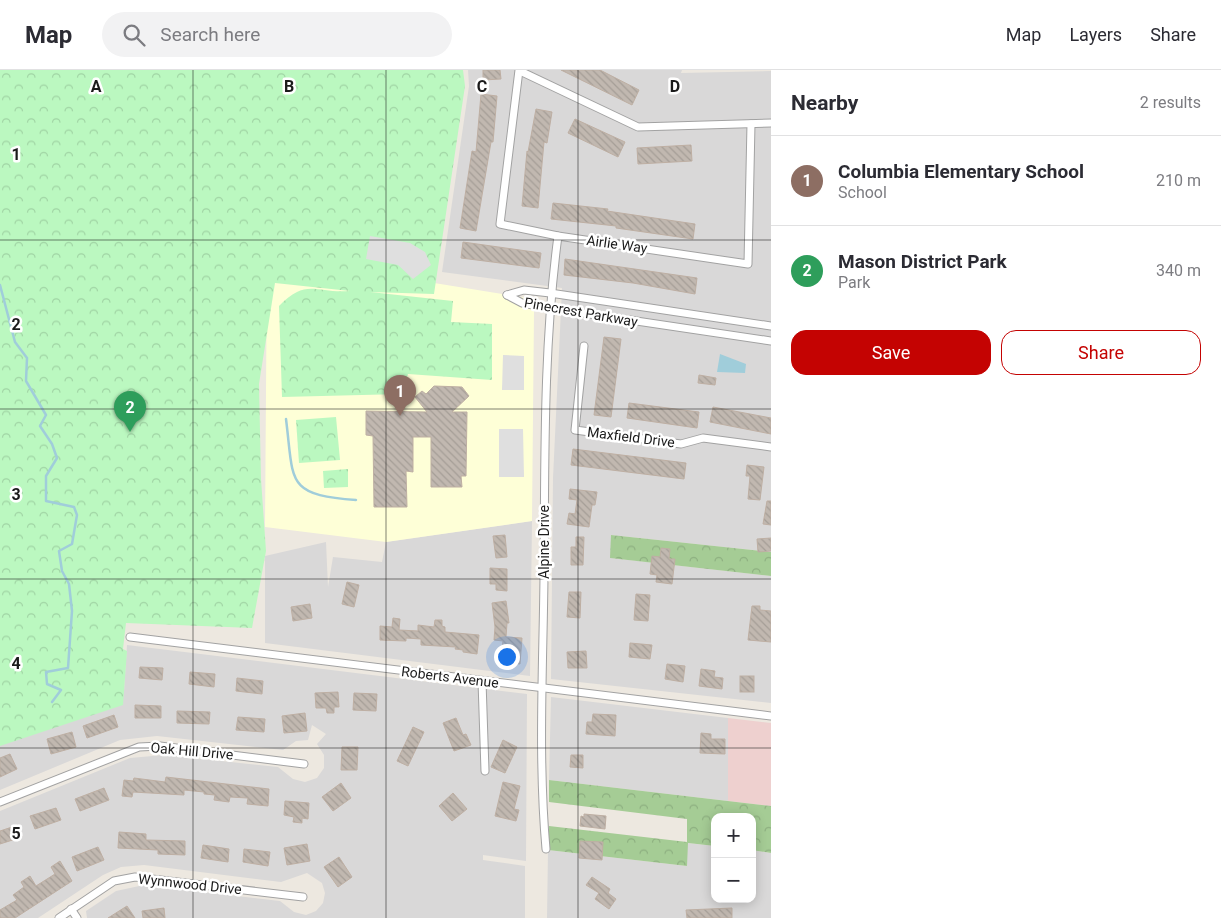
<!DOCTYPE html>
<html lang="en">
<head>
<meta charset="utf-8">
<style>
  :root { --surface:#fff; --page:#f2f2f3; --text:#2b2b33; --muted:#7c7c81; --line:#e1e1e2; --accent:#c40302 }
  body { margin:0; font-family:Roboto,sans-serif; background:var(--page); color:var(--text) }
  .controls { position:absolute; right:15px; bottom:15px; display:grid; overflow:hidden; border-radius:10px; box-shadow:0 2px 12px #0003 }
  .controls button { width:45px; height:45px; display:grid; place-items:center; padding:0; border:0; border-bottom:1px solid var(--line); background:var(--surface); color:var(--text); font:25px sans-serif }
  .you { position:absolute; left:506px; top:586px; width:18px; height:18px; margin:-12px; border:4px solid #fff; border-radius:50%; background:#1a73e8; box-shadow:0 0 0 8px #1a73e833 }
  .badge { display:grid; place-items:center; width:32px; height:32px; border-radius:50%; background:var(--accent); color:#fff; font-size:16px; font-weight:700 }
  .pin { position:absolute; translate:-50% -41px; filter:drop-shadow(0 1px 2px #0008) }
  .pin::after { content:''; position:absolute; top:26px; width:18px; height:15px; background:inherit; clip-path:polygon(0 0,100% 0,50% 100%) }
  .list { margin:0; padding:0; list-style:none }
  h2 { display:flex; justify-content:space-between; align-items:center; height:65px; margin:0; padding:0 20px; font-size:21px }
  h2 small { font-size:16px; font-weight:400; color:var(--muted) }
  .list li { display:grid; grid-template-columns:32px 1fr auto; gap:15px; align-items:center; box-sizing:border-box; height:90px; padding:0 20px; border-top:1px solid var(--line) }
  .list b { display:block; font-size:19px; white-space:nowrap }
  .list p { margin:0; font-size:16px; white-space:nowrap; color:var(--muted) }
  .list em { font-size:16px; font-style:normal; color:var(--muted) }
  .actions { display:flex; gap:10px; padding:15px 20px }
  .actions a { flex:1; padding:11px 0; border:1px solid var(--accent); border-radius:15px; text-align:center; font-size:18px; color:var(--accent) }
  .actions .main { background:var(--accent); color:#fff }
  .icon { flex:none; width:28px; height:28px; fill:none; stroke:currentColor; stroke-width:2; stroke-linecap:round; stroke-linejoin:round }
  .map { position:relative; flex:none; width:771px; height:848px; overflow:hidden }
  header { display:flex; align-items:center; gap:30px; box-sizing:border-box; height:70px; padding:0 25px; background:var(--surface); border-bottom:1px solid var(--line) }
  header strong { font-size:24px }
  nav { display:flex; gap:28px; margin-inline-start:auto; font-size:18px }
  .search { width:350px; height:45px; background:var(--page); display:flex; align-items:center; gap:12px; box-sizing:border-box; padding:0 18px; border-radius:28px; color:var(--muted); font-size:19px }
  main { display:flex }
  aside { flex:1; background:var(--surface) }
  .map>svg:first-child { display:block }
</style>
</head>
<body>
<header>
<strong>Map</strong>
<div class="search"><svg class="icon" aria-label="search" viewBox="0 0 24 24"><circle cx="10" cy="10" r="6"/><path d="M15 15l6 6"/></svg>Search here</div>
<nav><a>Map</a><a>Layers</a><a>Share</a></nav>
</header>
<main>
<div class="map">
<svg width="771" height="848" viewBox="0 0 771 848">
  <defs>
    <pattern id="forest-crowns" width="20" height="18" patternUnits="userSpaceOnUse" patternTransform="scale(1.25)"><rect width="20" height="18" fill="#a5cc95"/><path d="M2 6a3 3 0 1 1 6 0M12 15a3 3 0 1 1 6 0" fill="none" stroke="#8daf80"/></pattern>
    <pattern id="park-crowns" width="20" height="18" patternUnits="userSpaceOnUse" patternTransform="scale(1.25)"><rect width="20" height="18" fill="#bbf8c0"/><path d="M2 6a3 3 0 1 1 6 0M12 15a3 3 0 1 1 6 0" fill="none" stroke="#a0d4a4"/></pattern>
    <pattern id="building-back-hatch" width="6" height="6" patternUnits="userSpaceOnUse" patternTransform="scale(1.25)"><rect width="6" height="6" fill="#c1b8b0"/><path d="M-1 5l2 2M0 0l6 6M5-1l2 2" fill="none" stroke="#a59e97"/></pattern>
  </defs>
  <rect width="100%" height="100%" fill="#ede8e0"/>
  <!-- residential -->
  <g fill="#d9d8d8">
    <polygon points="468,0 682,0 681,3 771,1 771,482 611,465 611,488 771,506 771,633 551,609 553,408 562,218 442,202 469,16"/>
    <polygon points="532,451 530,606 265,573 265,486 326,472 328,517 333,487 382,492 386,472"/>
    <polygon points="127,575 527,624 526,791 483,785 483,790 525,796 525,848 87,848 86,841 116,821 144,815 280,831 294,842 306,845 316,841 323,833 325,823 322,813 307,803 281,812 144,795 121,797 103,805 38,848 0,848 0,741 130,688 164,685 278,697 293,709 305,712 317,708 324,698 324,685 317,674 326,664 312,655 308,670 296,671 283,680 157,666 120,670 0,720 0,666 124,621"/>
    <polygon points="551,627 728,648 728,731 549,710"/>
    <polygon points="687,773 715,776 715,829 752,829 752,780 771,783 771,848 547,848 548,780 687,796"/>
  </g>
  <!-- commercial -->
  <polygon fill="#eed0cf" points="728,648 771,653 771,736 728,731"/>
  <!-- education -->
  <polygon fill="#feffd7" points="267,186 527,228 526,235 534,241 532,451 386,472 265,457"/>
  <!-- forest -->
  <g fill="url(#forest-crowns)">
    <polygon points="611,465 771,482 771,506 610,488"/>
    <polygon points="549,710 771,736 771,783 752,780 752,747 715,747 715,776 688,773 687,796 548,780 549,756 687,772 687,749 549,732"/>
  </g>
  <!-- park -->
  <g fill="url(#park-crowns)">
    <path d="M0,0h463l2,16 -31,208 -64,-2 83,9 -2,21 41,2v56l-84,-6 -6,20 -120,3 -3,-91c28,-29 37,-12 71,-15l-75,-8 -16,101 2,95 5,72 -14,77 -126,-5 -3,26 4,2 -4,54 -123,41z"/>
    <polygon points="336,347 340,390 299,393 296,350"/>
    <polygon points="348,399 348,417 324,418 323,401"/>
  </g>
  <!-- parking -->
  <g fill="#dfdfdf">
    <polygon points="370,166 410,173 425,182 431,195 413,209 398,195 366,189"/>
    <polygon points="503,285 524,286 524,320 502,320"/>
    <polygon points="499,359 523,359 524,407 499,407"/>
  </g>
  <!-- water -->
  <polygon fill="#a0cdda" points="720,284 746,294 745,303 717,302"/>
  <g fill="none" stroke-linecap="round" stroke-linejoin="round">
    <!-- stream -->
    <g stroke="#a0cdda" stroke-width="2.5">
      <polyline points="0,215 15,272 27,288 26,311 46,345 40,356 52,374 57,388 46,406 46,431 74,437 77,445 72,474 59,481 62,501 69,514 72,541 68,598 46,602 47,614 61,620 52,632"/>
      <path d="M286,349c8,63 -1,76 70,81"/>
    </g>
  </g>
  <!-- building -->
  <g fill="url(#building-back-hatch)" stroke="#beafa3">
    <polygon points="483,0 500,0 501,9 483,10"/>
    <polygon points="561,0 600,0 639,20 632,35"/>
    <polygon points="481,24 497,26 493,72 491,72 476,161 460,158 472,81 476,82"/>
    <polygon points="536,39 552,42 547,73 544,72 538,138 522,136 527,81 528,82"/>
    <polygon points="575,49 625,72 618,87 568,63"/>
    <polygon points="691,75 692,91 638,94 637,78"/>
    <polygon points="553,133 608,139 607,141 695,154 693,169 616,158 616,156 551,149"/>
    <polygon points="463,172 541,183 539,198 461,188"/>
    <polygon points="565,189 697,208 695,224 633,213 564,205"/>
    <polygon points="604,267 621,269 611,347 594,345"/>
    <polygon points="699,305 716,308 715,315 698,313"/>
    <polygon points="434,316 462,317 469,326 452,342 467,342 466,406 461,406 462,417 431,417 431,367 413,367 413,402 406,401 407,437 374,437 373,366 366,365 366,341 427,342 415,327 422,321 426,324"/>
    <polygon points="629,333 699,342 697,358 627,348"/>
    <polygon points="713,337 771,348 771,364 710,352"/>
    <polygon points="573,379 686,393 684,409 571,395"/>
    <polygon points="747,395 764,397 760,430 748,429 750,406 746,406"/>
    <polygon points="570,419 597,422 595,435 592,435 589,457 567,454 569,443 575,444 577,430 569,429"/>
    <polygon points="767,431 771,431 771,455 763,454"/>
    <polygon points="505,465 507,487 496,488 493,466"/>
    <polygon points="576,467 584,467 583,495 571,495 571,477 576,477"/>
    <polygon points="771,468 771,481 758,482 757,469"/>
    <polygon points="661,478 670,479 669,489 675,489 672,514 656,512 657,505 650,504 652,486 660,487"/>
    <polygon points="490,498 507,499 507,521 496,520 496,514 490,514"/>
    <polygon points="347,512 359,515 354,537 342,534"/>
    <polygon points="569,522 581,522 580,548 567,547"/>
    <polygon points="636,524 650,525 648,551 634,550"/>
    <polygon points="506,531 509,553 507,553 506,567 522,568 520,594 509,593 510,579 502,578 503,571 494,570 495,557 492,533"/>
    <polygon points="310,534 312,548 293,551 291,537"/>
    <polygon points="752,536 760,536 760,540 771,541 771,572 748,570"/>
    <polygon points="393,548 400,549 399,560 418,561 418,555 434,557 435,550 442,550 442,556 445,557 445,562 479,565 477,584 463,582 463,580 455,579 456,577 421,575 421,569 406,568 406,571 380,570 380,556 392,557"/>
    <polygon points="630,573 652,575 650,589 629,587"/>
    <polygon points="586,581 587,598 568,598 567,582"/>
    <polygon points="667,594 685,596 683,612 665,609"/>
    <polygon points="140,597 163,598 162,610 139,608"/>
    <polygon points="701,599 715,601 714,607 723,608 722,619 699,616"/>
    <polygon points="190,602 215,604 214,617 189,614"/>
    <rect x="740" y="606" width="14" height="16"/>
    <polygon points="237,608 263,611 262,624 236,621"/>
    <polygon points="338,622 339,637 334,637 334,643 327,643 326,638 316,638 315,623"/>
    <polygon points="354,623 377,624 376,641 353,640"/>
    <polygon points="135,635 161,636 161,648 135,648"/>
    <polygon points="177,641 210,642 209,654 177,653"/>
    <polygon points="305,643 307,661 284,663 282,646"/>
    <polygon points="593,644 616,645 615,666 586,664 587,652 592,652"/>
    <polygon points="114,645 118,657 87,668 83,656"/>
    <polygon points="238,647 265,649 264,662 236,660"/>
    <polygon points="456,648 463,665 466,664 471,675 454,681 443,653"/>
    <polygon points="413,657 424,662 408,696 397,691"/>
    <polygon points="72,662 76,677 51,684 47,669"/>
    <polygon points="701,663 711,664 711,669 725,669 725,684 700,683"/>
    <polygon points="503,670 517,677 505,703 491,697"/>
    <polygon points="342,677 358,677 357,700 341,700"/>
    <polygon points="10,684 17,699 0,707 0,688"/>
    <polygon points="571,685 583,685 583,698 570,697"/>
    <polygon points="166,707 269,719 268,736 247,734 248,728 230,727 229,732 214,730 215,725 204,724 204,722 184,720 184,725 133,722 132,727 122,726 124,710 133,711 134,708 165,712"/>
    <polygon points="503,712 520,716 514,739 519,740 516,751 495,746"/>
    <polygon points="341,713 351,728 333,741 322,727"/>
    <polygon points="104,718 109,730 80,741 75,729"/>
    <polygon points="453,723 467,739 452,751 439,736"/>
    <polygon points="285,731 309,733 308,749 302,748 302,753 293,752 294,747 284,745"/>
    <polygon points="56,738 61,750 35,759 30,746"/>
    <polygon points="584,744 606,746 605,759 580,756 581,746 584,747"/>
    <polygon points="18,755 22,767 0,774 0,761"/>
    <polygon points="119,762 146,764 146,770 185,771 185,785 158,784 158,780 118,778"/>
    <polygon points="580,771 603,772 602,790 579,788"/>
    <polygon points="307,774 310,791 287,795 284,778"/>
    <polygon points="203,775 229,779 228,792 201,788"/>
    <polygon points="98,777 104,790 77,801 72,787"/>
    <polygon points="244,779 270,782 268,796 243,792"/>
    <polygon points="339,787 352,807 338,817 324,797"/>
    <polygon points="60,791 72,811 15,848 0,848 0,840 17,830 13,825 24,817 21,812 30,806 36,816 55,804 51,797"/>
    <polygon points="592,807 610,819 608,823 616,829 609,839 595,829 599,823 586,815"/>
    <polygon points="127,836 135,848 108,848"/>
    <polygon points="164,838 165,848 143,848 142,841"/>
    <polygon points="732,838 732,848 687,848 686,840"/>
  </g>
  <g fill="none" stroke-linecap="round" stroke-linejoin="round">
    <defs>
      <g id="street">
        <polyline points="519,0 500,154 558,166 748,194 751,54"/>
        <polyline points="520,1 638,57 771,53"/>
        <polyline points="507,225 522,233 549,238 771,271"/>
        <polyline points="507,225 524,220 550,223 771,256"/>
        <polyline points="584,276 575,360 681,374 703,368 771,377"/>
        <polyline points="130,567 771,646"/>
        <polyline points="482,611 485,701"/>
        <polyline points="0,732 139,677 160,676 304,694"/>
        <path d="M546,779c-8,-90 -3,-181 -2,-272 1,-114 -1,-229 14,-341"/>
        <polyline points="71,839 77,848"/>
        <polyline points="59,848 114,811 135,807 303,827"/>
      </g>
    </defs>
    <!-- street casing -->
    <use href="#street" stroke="#a2a2a2" stroke-width="9"/>
    <!-- street -->
    <use href="#street" stroke="#fff" stroke-width="7"/>
  </g>
  <!-- grid -->
  <path fill="none" stroke="#1b1b1b" stroke-width="1" stroke-opacity="0.55" d="M193,0v848M386,0v848M578,0v848M0,170h771M0,339h771M0,509h771M0,678h771"/>
  <g text-anchor="middle" dominant-baseline="central" stroke-width="5" stroke-linejoin="round" paint-order="stroke">
    <!-- street labels -->
    <g font-size="14" fill="#1b1b1b" stroke="#fff">
      <text transform="translate(617 174) rotate(8)">Airlie Way</text>
      <text transform="translate(581 242) rotate(10)">Pinecrest Parkway</text>
      <text transform="translate(631 367) rotate(7)">Maxfield Drive</text>
      <text transform="translate(544 472) rotate(-90)">Alpine Drive</text>
      <text transform="translate(450 607) rotate(7)">Roberts Avenue</text>
      <text transform="translate(192 681) rotate(5)">Oak Hill Drive</text>
      <text transform="translate(190 814) rotate(6)">Wynnwood Drive</text>
    </g>
  </g>
  <g font-size="16" text-anchor="middle" font-weight="bold" fill="#1b1b1b" stroke="#fff" stroke-width="5" stroke-linejoin="round" paint-order="stroke">
    <text x="96" y="22">A</text>
    <text x="289" y="22">B</text>
    <text x="482" y="22">C</text>
    <text x="675" y="22">D</text>
    <text x="16" y="90">1</text>
    <text x="16" y="260">2</text>
    <text x="16" y="430">3</text>
    <text x="16" y="599">4</text>
    <text x="16" y="769">5</text>
  </g>
</svg>
<div class="controls">
<button>+</button>
<button>−</button>
</div>
<div class="you"></div>
<div class="pin badge" style="left:400px;top:346px;background:#8d6e63">1</div>
<div class="pin badge" style="left:130px;top:362px;background:#2e9e5b">2</div>
</div>
<aside>
<h2>Nearby<small>2 results</small></h2>
<ul class="list">
<li><span class="badge" style="background:#8d6e63">1</span><div><b>Columbia Elementary School</b><p>School</p></div><em>210 m</em></li>
<li><span class="badge" style="background:#2e9e5b">2</span><div><b>Mason District Park</b><p>Park</p></div><em>340 m</em></li>
</ul>
<div class="actions"><a class="main">Save</a><a>Share</a></div>
</aside>
</main>
</body>
</html>
